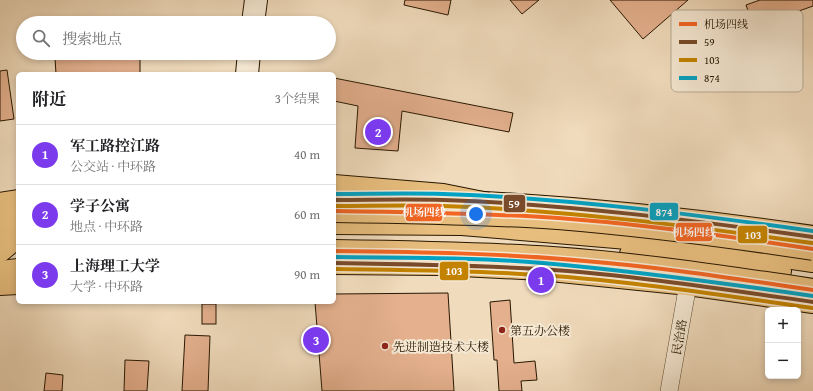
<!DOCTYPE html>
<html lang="zh">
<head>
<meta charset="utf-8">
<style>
  :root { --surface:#fff; --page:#f2f2f2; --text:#202124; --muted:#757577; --line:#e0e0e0; --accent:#7c3aed }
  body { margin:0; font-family:"Gentium Book Plus","Noto Serif SC",serif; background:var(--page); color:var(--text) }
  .controls { position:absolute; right:12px; bottom:12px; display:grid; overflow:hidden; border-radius:6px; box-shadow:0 2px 6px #0003 }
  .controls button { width:36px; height:36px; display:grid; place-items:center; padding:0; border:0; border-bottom:1px solid var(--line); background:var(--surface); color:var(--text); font:20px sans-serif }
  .you { position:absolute; left:476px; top:214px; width:14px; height:14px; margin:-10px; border:3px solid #fff; border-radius:50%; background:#1a73e8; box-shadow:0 0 0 6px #1a73e833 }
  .badge { display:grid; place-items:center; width:26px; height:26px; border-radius:50%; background:var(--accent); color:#fff; font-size:13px; font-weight:700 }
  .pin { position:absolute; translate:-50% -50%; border:2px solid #fff; box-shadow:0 1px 4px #0006 }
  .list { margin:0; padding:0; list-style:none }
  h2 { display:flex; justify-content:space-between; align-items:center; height:52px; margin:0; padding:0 16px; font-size:17px }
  h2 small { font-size:13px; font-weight:400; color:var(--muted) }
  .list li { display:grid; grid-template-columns:26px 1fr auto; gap:12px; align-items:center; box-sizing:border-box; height:60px; padding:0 16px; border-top:1px solid var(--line) }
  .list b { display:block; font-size:15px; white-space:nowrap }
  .list p { margin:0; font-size:13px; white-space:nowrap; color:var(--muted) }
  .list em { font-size:13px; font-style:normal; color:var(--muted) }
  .icon { flex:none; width:22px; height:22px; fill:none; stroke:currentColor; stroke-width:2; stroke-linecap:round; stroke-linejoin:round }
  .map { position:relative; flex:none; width:813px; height:391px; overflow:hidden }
  .search { position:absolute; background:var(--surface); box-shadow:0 2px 6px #0003; left:16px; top:16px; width:320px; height:44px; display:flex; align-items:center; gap:10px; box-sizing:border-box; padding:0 14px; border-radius:22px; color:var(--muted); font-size:15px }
  .panel { position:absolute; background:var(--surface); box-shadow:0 2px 6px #0003; left:16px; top:72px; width:320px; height:232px; border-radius:6px }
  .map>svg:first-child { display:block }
</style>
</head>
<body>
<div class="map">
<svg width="813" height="391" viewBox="0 0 813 391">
  <rect width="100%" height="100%" fill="#f0dbbc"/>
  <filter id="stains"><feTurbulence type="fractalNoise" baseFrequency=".005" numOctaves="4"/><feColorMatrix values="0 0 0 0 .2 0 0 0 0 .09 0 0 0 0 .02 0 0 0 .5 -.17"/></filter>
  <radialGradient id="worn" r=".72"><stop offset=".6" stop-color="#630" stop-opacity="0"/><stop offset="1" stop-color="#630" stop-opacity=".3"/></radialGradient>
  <!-- building -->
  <g fill="#e4b08e" stroke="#271701">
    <polygon points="405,0 451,0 448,15 404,5"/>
    <polygon points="510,0 539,0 522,14"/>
    <polygon points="610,0 688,0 643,39"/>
    <polygon points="760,0 813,0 813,6 754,27 746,5"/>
    <polygon points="140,56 140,74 56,74 55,58"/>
    <polygon points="7,70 14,119 0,121 0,71"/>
    <polygon points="334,78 513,113 509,132 402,111 398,151 355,148 358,106 334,101"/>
    <polygon points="448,293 454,391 322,391 315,302 334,302 334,294"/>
    <polygon points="510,300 514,363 535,361 537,380 521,381 522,391 499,391 497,360 494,360 490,302"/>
    <rect x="202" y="304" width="14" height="20"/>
    <polygon points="185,335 210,336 208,391 182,391"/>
    <polygon points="125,360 149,361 147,391 124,391"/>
    <polygon points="46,373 63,375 62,391 44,391"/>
  </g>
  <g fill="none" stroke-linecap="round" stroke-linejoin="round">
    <defs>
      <polyline id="street" points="669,391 688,284"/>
      <g id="secondary">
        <polyline points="253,23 256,0"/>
        <polyline points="247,74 249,53"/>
      </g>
      <g id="primary">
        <polyline points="338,200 406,200"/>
        <path d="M468,202c116,6 230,18 345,35"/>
        <polyline points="0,222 18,220"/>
        <polyline points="334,223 462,224 687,243 813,261"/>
        <polyline points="0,251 18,236"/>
        <polyline points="631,254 780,271"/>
        <polyline points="334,263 441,264 541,269 688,284 813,302"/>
        <polyline points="0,284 18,283"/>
      </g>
      <g id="highway">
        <polyline points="0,204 18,201"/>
        <polyline points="0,233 18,231"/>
        <polyline points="0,272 18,270"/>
      </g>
    </defs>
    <!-- street casing -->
    <use href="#street" stroke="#594830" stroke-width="18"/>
    <!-- secondary casing -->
    <use href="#secondary" stroke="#271701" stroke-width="24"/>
    <!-- primary casing -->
    <use href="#primary" stroke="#271701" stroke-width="24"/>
    <!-- highway casing -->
    <use href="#highway" stroke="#271701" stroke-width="24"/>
    <!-- street -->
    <use href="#street" stroke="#f5e8d3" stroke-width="17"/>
    <!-- secondary -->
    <use href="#secondary" stroke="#f5e8d3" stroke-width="22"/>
    <!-- primary -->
    <use href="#primary" stroke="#e8be7e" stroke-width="22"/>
    <!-- highway -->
    <use href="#highway" stroke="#e8be7e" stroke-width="22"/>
    <defs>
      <g id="highway-bridge">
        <polyline points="334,186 443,195 488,204"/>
        <path d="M334,211c75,1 149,2 224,7 85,7 170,18 255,31"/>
        <path d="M334,251c73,1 145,2 218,7 87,6 174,19 261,32"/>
      </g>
    </defs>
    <!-- highway-bridge casing -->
    <use href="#highway-bridge" stroke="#271701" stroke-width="24" stroke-linecap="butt"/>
    <!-- highway-bridge -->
    <use href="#highway-bridge" stroke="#e8be7e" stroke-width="22"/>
    <defs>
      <g id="bus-1">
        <path d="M334,211c75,1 149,2 224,7 85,6 170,18 255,31"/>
        <path d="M334,251c84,1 168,2 251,10 76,6 152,18 228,29"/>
      </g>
      <g id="bus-2">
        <path d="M334,200c36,0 73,-1 109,0 124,4 247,20 370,37"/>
        <path d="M334,263c69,1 137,2 206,6 91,6 182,20 273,33"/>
      </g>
      <g id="bus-3">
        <path d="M334,206c36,0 73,-1 109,0 123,4 247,20 369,37"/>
        <path d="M334,269c69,1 137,1 205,6 92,6 183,20 273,33"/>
      </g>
      <g id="bus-4">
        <path d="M334,194c36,0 73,-1 109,0 124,4 247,20 370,37"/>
        <path d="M334,257c70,1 139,0 209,6 90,8 180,20 270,33"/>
      </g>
    </defs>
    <!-- bus-1 casing -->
    <use href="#bus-1" stroke="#f5e8d3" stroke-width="7"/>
    <!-- bus-2 casing -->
    <use href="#bus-2" stroke="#f5e8d3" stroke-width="7"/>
    <!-- bus-3 casing -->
    <use href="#bus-3" stroke="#f5e8d3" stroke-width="7"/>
    <!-- bus-4 casing -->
    <use href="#bus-4" stroke="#f5e8d3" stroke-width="7"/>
    <!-- bus-1 -->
    <use href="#bus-1" stroke="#f26522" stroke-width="4"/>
    <!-- bus-2 -->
    <use href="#bus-2" stroke="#7a4b2a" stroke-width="4"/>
    <!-- bus-3 -->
    <use href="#bus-3" stroke="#c38200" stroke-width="4"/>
    <!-- bus-4 -->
    <use href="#bus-4" stroke="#02a2c4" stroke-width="4"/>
  </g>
  <!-- markers -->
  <g fill="#8f2418" stroke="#f5e8d3" stroke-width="1.5">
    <circle cx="502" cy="330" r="4"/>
    <circle cx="385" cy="346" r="4"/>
  </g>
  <g text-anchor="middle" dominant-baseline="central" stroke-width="4" stroke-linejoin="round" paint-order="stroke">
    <!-- poi labels -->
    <g font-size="12" fill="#271701" stroke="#f5e8d3" text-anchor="start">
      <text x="510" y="330">第五办公楼</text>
      <text x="393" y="346">先进制造技术大楼</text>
    </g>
    <!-- street labels -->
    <g font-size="12" fill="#271701" stroke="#f5e8d3">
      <text transform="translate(679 337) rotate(-80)">民治路</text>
    </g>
  </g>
  <!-- legend -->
  <rect x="671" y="10" width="132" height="82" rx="6" fill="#f5e8d3" stroke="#b7a994" stroke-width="1"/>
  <rect x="679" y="22" width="18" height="4" fill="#f26522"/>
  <rect x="679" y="40" width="18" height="4" fill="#7a4b2a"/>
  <rect x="679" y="58" width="18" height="4" fill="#c38200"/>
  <rect x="679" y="76" width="18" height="4" fill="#02a2c4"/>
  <g font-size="11" fill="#271701">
    <text x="704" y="28">机场四线</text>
    <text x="704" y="46">59</text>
    <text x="704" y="64">103</text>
    <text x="704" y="82">874</text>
  </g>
  <g stroke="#f5e8d3" stroke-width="1.5">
    <rect x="503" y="194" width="23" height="19" rx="4" fill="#7a4b2a"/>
    <rect x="649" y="202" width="30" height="19" rx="4" fill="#02a2c4"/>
    <rect x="405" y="203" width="38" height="19" rx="4" fill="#f26522"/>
    <rect x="675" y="222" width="38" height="20" rx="4" fill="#f26522"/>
    <rect x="737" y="225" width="31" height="19" rx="4" fill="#c38200"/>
    <rect x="439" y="261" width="30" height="20" rx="4" fill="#c38200"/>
  </g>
  <g font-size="11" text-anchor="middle" font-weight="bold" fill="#fff">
    <text x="514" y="208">59</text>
    <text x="664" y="216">874</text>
    <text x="424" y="216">机场四线</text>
    <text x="694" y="236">机场四线</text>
    <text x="753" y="239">103</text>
    <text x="454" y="275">103</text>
  </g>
  <rect width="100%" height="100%" filter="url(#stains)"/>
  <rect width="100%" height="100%" fill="url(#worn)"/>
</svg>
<div class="controls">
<button>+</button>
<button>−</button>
</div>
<div class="you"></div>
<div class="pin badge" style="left:541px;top:280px">1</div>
<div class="pin badge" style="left:378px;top:132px">2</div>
<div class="pin badge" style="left:316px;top:340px">3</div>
<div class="search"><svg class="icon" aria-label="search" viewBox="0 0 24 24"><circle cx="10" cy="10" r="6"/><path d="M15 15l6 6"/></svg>搜索地点</div>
<section class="panel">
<h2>附近<small>3个结果</small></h2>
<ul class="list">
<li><span class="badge">1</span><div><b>军工路控江路</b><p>公交站 · 中环路</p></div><em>40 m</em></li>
<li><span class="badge">2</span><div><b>学子公寓</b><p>地点 · 中环路</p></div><em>60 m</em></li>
<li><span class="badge">3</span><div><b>上海理工大学</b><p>大学 · 中环路</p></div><em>90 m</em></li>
</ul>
</section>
</div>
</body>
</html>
